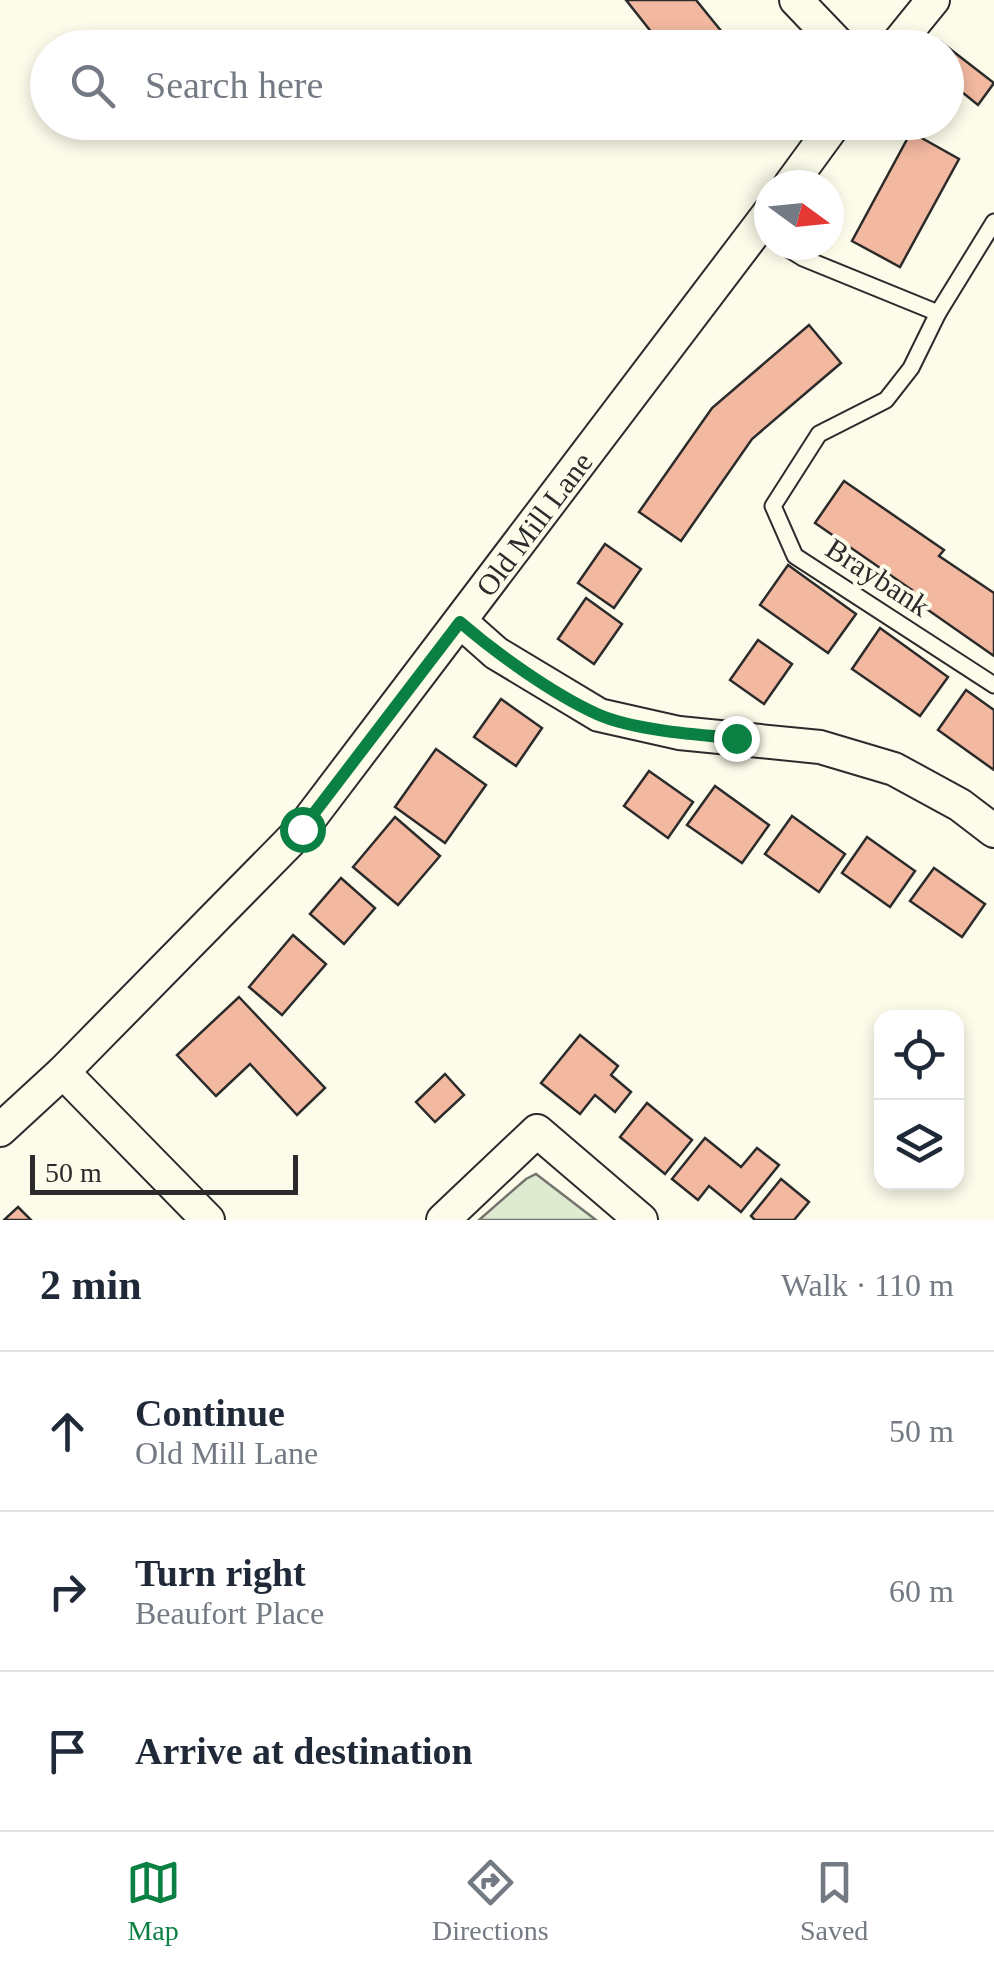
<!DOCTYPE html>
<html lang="en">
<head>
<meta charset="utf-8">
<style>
  :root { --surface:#fff; --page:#f6f6f7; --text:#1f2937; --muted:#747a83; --line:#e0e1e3; --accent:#0b8043 }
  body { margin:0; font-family:"Times New Roman",serif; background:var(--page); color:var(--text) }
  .controls { position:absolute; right:30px; bottom:30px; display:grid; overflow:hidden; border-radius:20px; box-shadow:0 5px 15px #0003 }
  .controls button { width:90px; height:90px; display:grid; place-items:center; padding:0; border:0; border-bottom:2px solid var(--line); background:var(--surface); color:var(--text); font:50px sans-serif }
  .compass { position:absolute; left:754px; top:170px; width:90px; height:90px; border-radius:50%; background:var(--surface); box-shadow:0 5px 15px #0003; rotate:105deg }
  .scale { position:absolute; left:30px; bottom:25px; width:268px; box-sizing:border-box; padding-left:10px; border:5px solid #2b2b2b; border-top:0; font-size:28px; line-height:35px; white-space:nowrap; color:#2b2b2b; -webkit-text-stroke:8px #fdfbea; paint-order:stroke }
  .stop { position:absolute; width:30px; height:30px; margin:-22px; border:8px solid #0b8043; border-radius:50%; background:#fff }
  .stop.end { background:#0b8043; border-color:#fff; box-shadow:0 2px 10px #0008 }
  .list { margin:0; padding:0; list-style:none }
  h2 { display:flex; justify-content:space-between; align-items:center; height:130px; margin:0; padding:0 40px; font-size:42px }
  h2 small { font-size:32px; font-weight:400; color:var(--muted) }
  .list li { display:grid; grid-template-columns:65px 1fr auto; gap:30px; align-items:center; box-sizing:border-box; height:160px; padding:0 40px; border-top:2px solid var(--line) }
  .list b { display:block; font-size:38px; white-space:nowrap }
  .list p { margin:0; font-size:32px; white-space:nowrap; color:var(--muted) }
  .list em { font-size:32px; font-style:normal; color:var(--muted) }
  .icon { flex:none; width:55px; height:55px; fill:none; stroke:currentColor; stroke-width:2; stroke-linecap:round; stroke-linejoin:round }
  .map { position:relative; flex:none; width:994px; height:1220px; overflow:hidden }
  .search { position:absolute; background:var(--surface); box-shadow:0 5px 15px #0003; left:30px; right:30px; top:30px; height:110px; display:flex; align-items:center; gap:25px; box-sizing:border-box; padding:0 35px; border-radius:55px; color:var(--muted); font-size:38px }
  .sheet { height:610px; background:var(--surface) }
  nav { display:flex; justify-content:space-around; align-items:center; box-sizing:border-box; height:140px; border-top:2px solid var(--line); background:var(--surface); font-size:28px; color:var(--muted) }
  nav a { display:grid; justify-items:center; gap:5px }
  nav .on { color:var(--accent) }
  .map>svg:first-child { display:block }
</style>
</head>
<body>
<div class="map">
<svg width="994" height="1220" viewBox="0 0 994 1220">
  <rect width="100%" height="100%" fill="#fdfbea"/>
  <!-- green -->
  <polygon fill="#deebd1" stroke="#74746e" stroke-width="2.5" points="536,1174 596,1220 479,1220 526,1179"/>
  <!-- building -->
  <g fill="#f2b8a0" stroke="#2b2b2b" stroke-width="2.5">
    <polygon points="626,0 696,0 735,48 664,48"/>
    <polygon points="941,42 994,83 978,105 962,92 946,112 946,48 937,48"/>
    <polygon points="911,132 959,159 900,267 852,241"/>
    <polygon points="809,325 841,363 752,439 681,541 639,512 712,408"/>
    <polygon points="844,481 944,550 939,556 994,593 994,656 908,596 912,590 815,523"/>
    <polygon points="605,544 641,569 614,608 578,583"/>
    <polygon points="788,565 856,614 828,653 760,605"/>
    <polygon points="586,598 622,624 594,664 558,639"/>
    <polygon points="880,628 948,677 920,716 852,669"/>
    <polygon points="758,640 792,664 764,704 730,680"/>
    <polygon points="966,690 994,710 994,770 938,730"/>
    <polygon points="501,699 542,728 516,766 474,737"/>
    <polygon points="436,749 486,785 445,843 395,807"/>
    <polygon points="649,771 693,802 668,838 624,806"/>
    <polygon points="715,786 769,825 742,863 687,825"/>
    <polygon points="792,816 845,854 819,892 765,854"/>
    <polygon points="395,817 440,856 398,905 353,867"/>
    <polygon points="867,837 915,871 890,907 842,873"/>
    <polygon points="934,868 985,904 962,937 910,901"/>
    <polygon points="341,878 375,908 344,944 310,914"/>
    <polygon points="293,935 326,964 282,1015 249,987"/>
    <polygon points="239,997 325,1088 297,1115 250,1064 216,1096 177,1055"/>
    <polygon points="580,1035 618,1066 611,1075 631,1092 615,1112 595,1095 580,1114 541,1083"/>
    <polygon points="445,1074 464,1095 435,1122 416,1102"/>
    <polygon points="647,1103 692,1140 665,1174 620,1137"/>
    <polygon points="705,1138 741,1167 757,1148 779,1165 741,1212 709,1186 698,1200 672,1179"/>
    <polygon points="781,1179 809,1202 794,1220 755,1220 751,1216"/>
    <polygon points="18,1207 31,1220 4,1220"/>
  </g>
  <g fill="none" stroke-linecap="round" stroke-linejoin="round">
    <defs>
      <g id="lane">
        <polyline points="782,245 803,258 938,313 994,222"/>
        <polyline points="938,313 911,368 886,400 819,434 773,506 795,556 994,685"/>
      </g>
      <g id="street">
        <polyline points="796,0 842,48"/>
        <polyline points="894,48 933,0"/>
        <polyline points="790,185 836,122"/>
        <polyline points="461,622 496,653 599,715 679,733 820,747 894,769 960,805 994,831"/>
        <polyline points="63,1072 208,1220"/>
        <polyline points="0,1130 63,1072 302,829 769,213"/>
        <polyline points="443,1220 537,1131 641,1220"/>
      </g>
    </defs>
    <!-- lane casing -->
    <use href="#lane" stroke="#2b2b2b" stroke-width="19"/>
    <!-- street casing -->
    <use href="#street" stroke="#2b2b2b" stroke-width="36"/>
    <!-- lane -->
    <use href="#lane" stroke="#fdfbea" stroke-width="15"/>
    <!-- street -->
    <use href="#street" stroke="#fdfbea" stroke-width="32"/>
  </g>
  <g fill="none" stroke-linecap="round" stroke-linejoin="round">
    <!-- route -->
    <path stroke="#0b8043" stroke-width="12" d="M302,829l158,-207c37,32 93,72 137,92 35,16 101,21 139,24"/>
  </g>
  <g text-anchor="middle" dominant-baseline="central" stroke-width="8" stroke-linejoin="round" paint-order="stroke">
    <!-- street labels -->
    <g font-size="30" fill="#2b2b2b" stroke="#fdfbea">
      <text transform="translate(534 524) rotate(-53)">Old Mill Lane</text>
      <text transform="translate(878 577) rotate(33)">Braybank</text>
    </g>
  </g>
</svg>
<div class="controls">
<button><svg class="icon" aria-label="locate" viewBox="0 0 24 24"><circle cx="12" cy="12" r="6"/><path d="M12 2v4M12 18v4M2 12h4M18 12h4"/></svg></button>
<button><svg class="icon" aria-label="layers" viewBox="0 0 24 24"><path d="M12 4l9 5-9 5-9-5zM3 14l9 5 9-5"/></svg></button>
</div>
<svg class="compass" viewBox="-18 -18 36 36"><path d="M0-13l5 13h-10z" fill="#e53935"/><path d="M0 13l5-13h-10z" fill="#747a83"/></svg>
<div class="scale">50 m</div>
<div class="stop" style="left:302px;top:829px"></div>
<div class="stop end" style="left:736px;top:738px"></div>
<div class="search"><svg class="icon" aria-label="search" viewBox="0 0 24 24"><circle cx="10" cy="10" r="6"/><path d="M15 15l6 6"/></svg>Search here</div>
</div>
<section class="sheet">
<h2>2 min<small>Walk · 110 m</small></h2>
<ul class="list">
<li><svg class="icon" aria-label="ahead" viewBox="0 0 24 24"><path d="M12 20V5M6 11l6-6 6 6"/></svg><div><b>Continue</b><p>Old Mill Lane</p></div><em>50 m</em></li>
<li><svg class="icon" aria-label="right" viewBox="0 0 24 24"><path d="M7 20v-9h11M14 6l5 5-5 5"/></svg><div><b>Turn right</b><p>Beaufort Place</p></div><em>60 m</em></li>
<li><svg class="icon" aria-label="arrive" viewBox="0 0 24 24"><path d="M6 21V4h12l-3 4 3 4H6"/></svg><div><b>Arrive at destination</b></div></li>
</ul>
</section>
<nav>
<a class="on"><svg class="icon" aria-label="map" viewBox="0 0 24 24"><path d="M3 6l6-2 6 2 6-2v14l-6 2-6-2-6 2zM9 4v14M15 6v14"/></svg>Map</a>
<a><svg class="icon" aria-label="directions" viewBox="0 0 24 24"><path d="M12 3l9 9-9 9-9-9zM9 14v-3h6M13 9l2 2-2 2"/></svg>Directions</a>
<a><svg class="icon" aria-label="saved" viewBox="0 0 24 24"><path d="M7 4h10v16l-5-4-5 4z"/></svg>Saved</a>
</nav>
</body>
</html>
